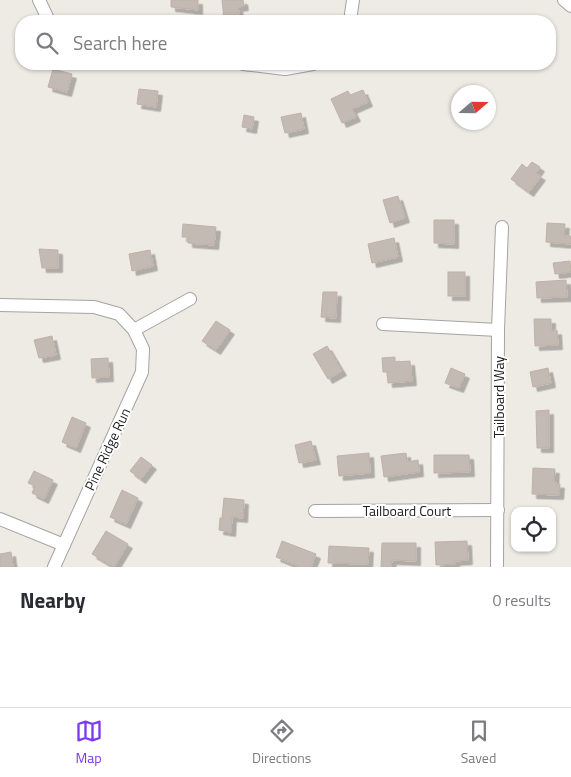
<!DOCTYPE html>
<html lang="en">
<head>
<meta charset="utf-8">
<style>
  :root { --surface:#fff; --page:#f2f2f3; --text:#2b2b33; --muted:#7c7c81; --line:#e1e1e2; --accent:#7c3aed }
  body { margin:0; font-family:"Titillium Web",sans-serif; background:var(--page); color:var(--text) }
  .controls { position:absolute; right:15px; bottom:15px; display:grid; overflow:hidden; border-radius:10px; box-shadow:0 1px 4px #0004 }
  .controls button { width:45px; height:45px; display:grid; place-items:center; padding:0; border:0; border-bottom:1px solid var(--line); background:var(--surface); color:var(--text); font:25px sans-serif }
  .compass { position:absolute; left:451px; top:85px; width:45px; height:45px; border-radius:50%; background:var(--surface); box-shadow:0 1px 4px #0004; rotate:70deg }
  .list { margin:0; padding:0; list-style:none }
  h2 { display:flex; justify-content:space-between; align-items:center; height:65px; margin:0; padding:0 20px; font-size:21px }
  h2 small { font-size:16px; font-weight:400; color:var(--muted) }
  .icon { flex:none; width:28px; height:28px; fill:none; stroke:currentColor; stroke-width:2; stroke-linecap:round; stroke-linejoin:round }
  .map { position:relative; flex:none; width:571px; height:567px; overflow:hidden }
  .search { position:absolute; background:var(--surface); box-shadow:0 1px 4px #0004; left:15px; right:15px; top:15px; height:55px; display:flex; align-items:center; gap:12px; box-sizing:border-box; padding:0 18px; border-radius:20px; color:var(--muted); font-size:19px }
  .sheet { height:140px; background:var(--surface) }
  nav { display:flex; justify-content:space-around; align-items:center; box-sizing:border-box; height:70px; border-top:1px solid var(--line); background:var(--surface); font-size:14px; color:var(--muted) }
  nav a { display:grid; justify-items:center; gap:2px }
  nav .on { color:var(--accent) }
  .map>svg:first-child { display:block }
</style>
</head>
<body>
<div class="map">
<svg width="571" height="567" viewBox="0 0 571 567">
  <defs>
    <filter id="shadow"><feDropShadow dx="4.5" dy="4.5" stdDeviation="0" flood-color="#0004"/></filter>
  </defs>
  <rect width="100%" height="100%" fill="#eeeae4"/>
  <!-- building -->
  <g fill="#c3bab3" stroke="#c0b1a6" filter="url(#shadow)">
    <polygon points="171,0 198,0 198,10 171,7"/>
    <polygon points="222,0 243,0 244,6 238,7 240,18 224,20"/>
    <polygon points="380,18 398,19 398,21 380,21"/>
    <polygon points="53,69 72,74 67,92 48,87"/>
    <polygon points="139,89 158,91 156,107 137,104"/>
    <polygon points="363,90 368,102 352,109 356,117 342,123 331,99 348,91 350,95"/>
    <polygon points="301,113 304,129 285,133 281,117"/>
    <polygon points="244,115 254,117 252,129 242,127"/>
    <polygon points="532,162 540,167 536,173 541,176 529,192 511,179 522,164 527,168"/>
    <polygon points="398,196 405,218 390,223 383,200"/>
    <polygon points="434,220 454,220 454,244 434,243"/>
    <polygon points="547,223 565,224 564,236 571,236 571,244 546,242"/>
    <polygon points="183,224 216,227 214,245 188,243 188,237 182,237"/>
    <polygon points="394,238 398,257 372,263 368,244"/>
    <polygon points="39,249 58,250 58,268 42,268"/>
    <polygon points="150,250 153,266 132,271 129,254"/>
    <polygon points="570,261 571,272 555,274 553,263"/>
    <rect x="448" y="272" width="17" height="24"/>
    <polygon points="566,280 567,297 537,298 536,282"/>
    <polygon points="323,292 337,292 336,318 321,317"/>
    <polygon points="534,319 551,319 551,331 557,330 558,345 535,346"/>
    <polygon points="216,321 230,330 216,350 202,341"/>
    <polygon points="52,336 56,355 39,358 34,340"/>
    <polygon points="327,346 342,371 328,379 313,354"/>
    <polygon points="395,357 395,362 410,361 412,381 388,383 387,372 383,372 382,358"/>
    <polygon points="108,358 109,377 92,378 91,359"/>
    <polygon points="451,368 465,374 459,388 445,383"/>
    <polygon points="548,368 551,383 533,387 530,372"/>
    <polygon points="549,410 549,448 537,448 536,411"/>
    <polygon points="72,417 86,423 76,448 62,442"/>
    <polygon points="311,441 316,460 299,463 295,445"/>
    <polygon points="369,453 370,473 339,476 337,456"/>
    <polygon points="406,453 407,462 418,460 419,472 384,477 381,456"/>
    <polygon points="434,455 469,455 470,472 434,473"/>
    <polygon points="141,457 152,465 141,479 130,471"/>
    <polygon points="533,468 555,469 554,483 560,484 559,495 532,494"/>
    <polygon points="34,471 53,480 44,499 32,493 35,486 28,483"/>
    <polygon points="122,490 138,498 126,524 110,517"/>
    <polygon points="224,498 244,500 243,518 232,517 231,532 219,530 220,518 222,518"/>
    <polygon points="106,531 128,544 114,567 92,554"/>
    <polygon points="282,541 316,554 311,567 301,567 276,557"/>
    <polygon points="467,541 468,560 455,561 455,564 436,565 435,542"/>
    <polygon points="382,543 416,543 416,561 392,560 391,567 381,567"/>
    <polygon points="329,546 369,548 368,564 328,563"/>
    <polygon points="11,552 13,567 0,567 0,554"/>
  </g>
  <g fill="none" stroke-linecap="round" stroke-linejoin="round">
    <defs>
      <g id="street">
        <polyline points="39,0 49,21"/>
        <polyline points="564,0 571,6"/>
        <polyline points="350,21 353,0"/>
        <polyline points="243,64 285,69 313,64"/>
        <polyline points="0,305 94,307 119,314 134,330"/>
        <polyline points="383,324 498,330"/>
        <polyline points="315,511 498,510"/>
        <polyline points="0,519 64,545"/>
        <polyline points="54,567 142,372 143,349 134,330 190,299"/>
        <polyline points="497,567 498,330 502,227"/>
      </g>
    </defs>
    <!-- street casing -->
    <use href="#street" stroke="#a4a4a4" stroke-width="14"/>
    <!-- street -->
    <use href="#street" stroke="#fff" stroke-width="12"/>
  </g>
  <g text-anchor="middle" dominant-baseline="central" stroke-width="4" stroke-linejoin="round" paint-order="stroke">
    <!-- street labels -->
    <g font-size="14" fill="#1d1d1d" stroke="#fff">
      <text transform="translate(498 397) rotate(-90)">Tailboard Way</text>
      <text transform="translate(107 449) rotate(-65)">Pine Ridge Run</text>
      <text x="407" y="510">Tailboard Court</text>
    </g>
  </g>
</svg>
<div class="controls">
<button><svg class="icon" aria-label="locate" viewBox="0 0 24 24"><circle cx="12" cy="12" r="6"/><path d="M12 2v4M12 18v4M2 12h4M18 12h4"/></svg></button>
</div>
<svg class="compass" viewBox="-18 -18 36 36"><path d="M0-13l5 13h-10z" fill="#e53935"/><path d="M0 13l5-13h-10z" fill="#7c7c81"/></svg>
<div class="search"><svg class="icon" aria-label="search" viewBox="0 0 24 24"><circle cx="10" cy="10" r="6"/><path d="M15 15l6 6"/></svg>Search here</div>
</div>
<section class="sheet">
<h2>Nearby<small>0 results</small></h2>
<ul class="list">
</ul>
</section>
<nav>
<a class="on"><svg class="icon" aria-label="map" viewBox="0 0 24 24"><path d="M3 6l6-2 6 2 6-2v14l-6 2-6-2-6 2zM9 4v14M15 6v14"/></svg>Map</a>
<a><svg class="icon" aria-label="directions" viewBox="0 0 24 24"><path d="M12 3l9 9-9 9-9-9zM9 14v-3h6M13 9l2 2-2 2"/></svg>Directions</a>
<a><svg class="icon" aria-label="saved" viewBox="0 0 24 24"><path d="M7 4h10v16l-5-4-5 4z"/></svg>Saved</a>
</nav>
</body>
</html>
